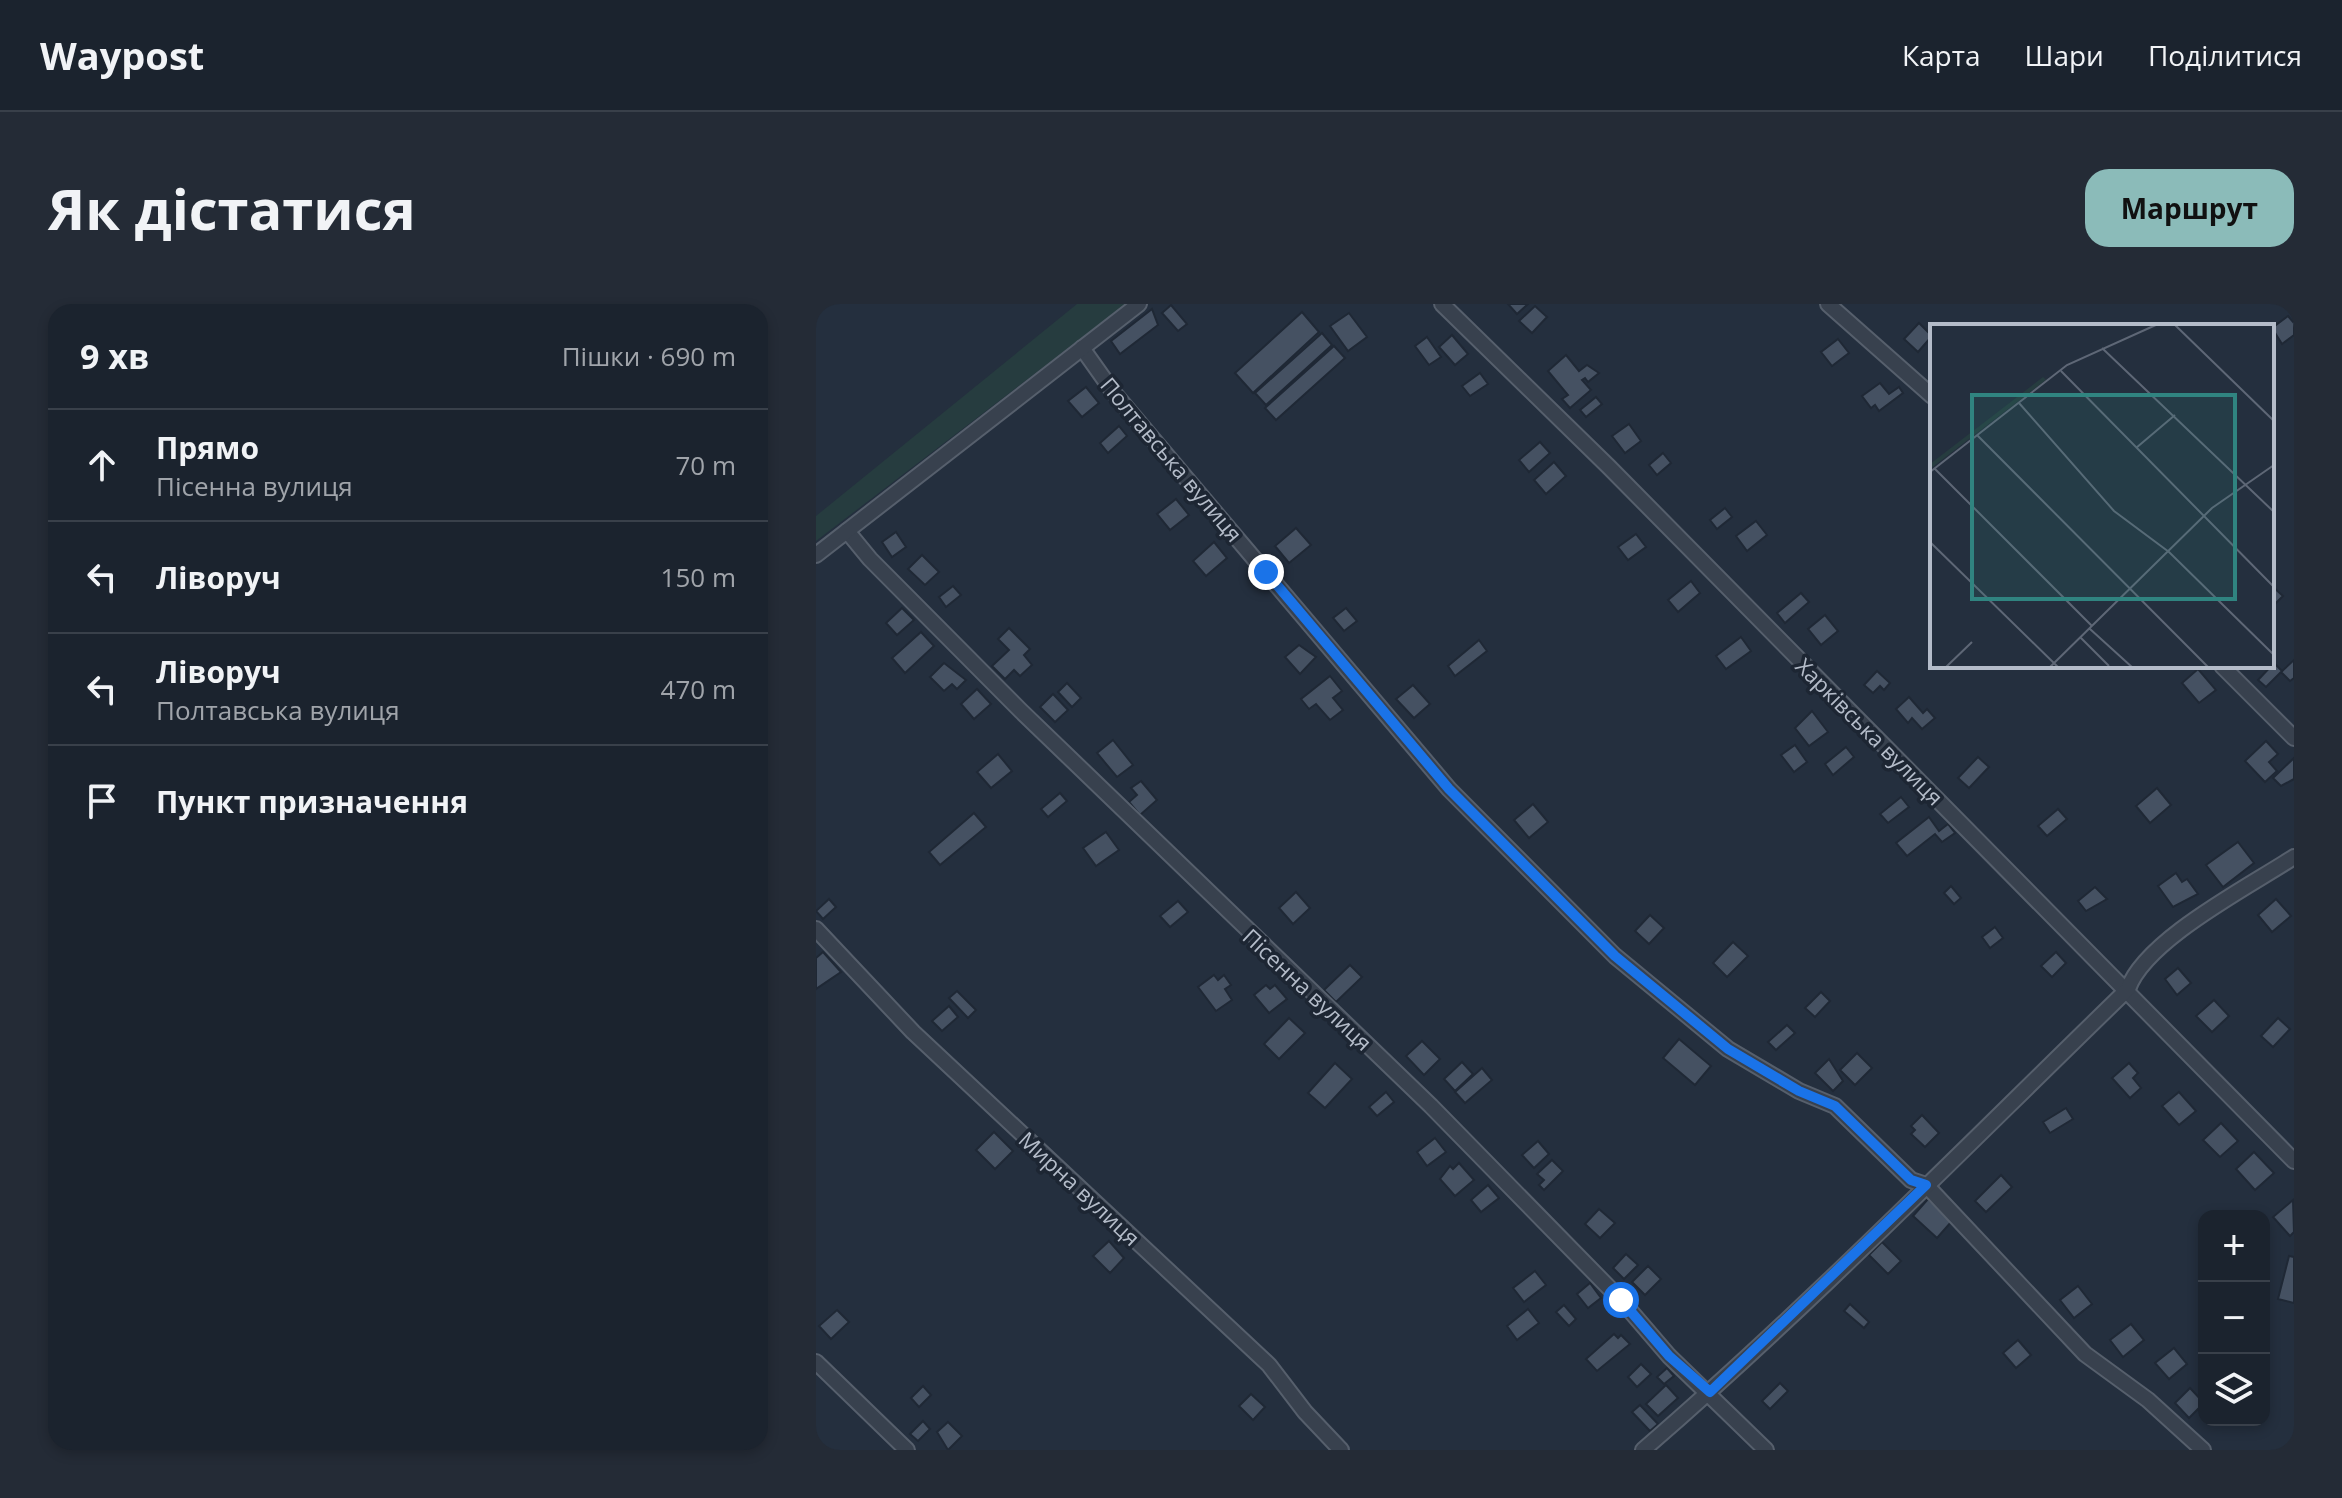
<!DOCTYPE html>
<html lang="uk">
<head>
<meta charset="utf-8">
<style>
  :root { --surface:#1b232e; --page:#242b36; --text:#f1f3f6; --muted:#a0a4aa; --line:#39404a; --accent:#8bbbb9 }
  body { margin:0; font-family:"Open Sans",sans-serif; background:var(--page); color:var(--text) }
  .controls { position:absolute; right:24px; bottom:24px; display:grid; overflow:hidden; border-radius:16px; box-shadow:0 4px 12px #0003 }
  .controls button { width:72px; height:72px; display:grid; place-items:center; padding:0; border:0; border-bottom:2px solid var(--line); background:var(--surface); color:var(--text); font:40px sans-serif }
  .stop { position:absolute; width:24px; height:24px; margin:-18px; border:6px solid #1a73e8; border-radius:50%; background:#fff }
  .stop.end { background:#1a73e8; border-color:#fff; box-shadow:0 2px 8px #0008 }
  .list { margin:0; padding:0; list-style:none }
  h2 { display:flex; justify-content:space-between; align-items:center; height:104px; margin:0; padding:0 32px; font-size:34px }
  h2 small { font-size:26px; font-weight:400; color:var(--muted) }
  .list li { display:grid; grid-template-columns:52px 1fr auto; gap:24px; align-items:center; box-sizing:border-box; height:112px; padding:0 32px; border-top:2px solid var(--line) }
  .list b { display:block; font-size:30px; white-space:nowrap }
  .list p { margin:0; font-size:26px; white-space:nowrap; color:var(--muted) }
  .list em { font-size:26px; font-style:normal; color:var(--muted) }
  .icon { flex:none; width:44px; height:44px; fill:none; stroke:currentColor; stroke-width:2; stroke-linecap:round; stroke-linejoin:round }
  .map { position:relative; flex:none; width:1478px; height:1146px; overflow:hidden; border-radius:24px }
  header { display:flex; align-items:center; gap:48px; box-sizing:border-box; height:112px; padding:0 40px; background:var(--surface); border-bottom:2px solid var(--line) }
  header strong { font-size:38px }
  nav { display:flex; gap:44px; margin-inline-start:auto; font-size:28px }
  .intro { display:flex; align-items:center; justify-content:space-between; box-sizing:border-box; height:192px; padding:0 48px }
  h1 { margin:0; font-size:56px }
  .button { padding:20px 36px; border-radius:24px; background:var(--accent); color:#111; font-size:28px; font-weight:700 }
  main { display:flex; gap:48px; padding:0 48px }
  aside { flex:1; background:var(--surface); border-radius:24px; box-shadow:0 4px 12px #0003 }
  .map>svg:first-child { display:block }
</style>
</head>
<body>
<header>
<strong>Waypost</strong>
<nav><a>Карта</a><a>Шари</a><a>Поділитися</a></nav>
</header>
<div class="intro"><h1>Як дістатися</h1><a class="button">Маршрут</a></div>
<main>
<aside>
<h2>9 хв<small>Пішки · 690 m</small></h2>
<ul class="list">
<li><svg class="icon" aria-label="ahead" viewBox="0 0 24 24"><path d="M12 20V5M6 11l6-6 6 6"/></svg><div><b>Прямо</b><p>Пісенна вулиця</p></div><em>70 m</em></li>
<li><svg class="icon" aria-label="left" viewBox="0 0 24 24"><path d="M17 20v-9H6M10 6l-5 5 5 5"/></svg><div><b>Ліворуч</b></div><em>150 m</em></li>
<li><svg class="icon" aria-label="left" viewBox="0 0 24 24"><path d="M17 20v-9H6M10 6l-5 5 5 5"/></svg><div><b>Ліворуч</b><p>Полтавська вулиця</p></div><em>470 m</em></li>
<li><svg class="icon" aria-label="arrive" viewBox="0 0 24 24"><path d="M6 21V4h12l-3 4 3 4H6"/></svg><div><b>Пункт призначення</b></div></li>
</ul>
</aside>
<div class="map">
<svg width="1478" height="1146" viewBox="0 0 1478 1146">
  <rect width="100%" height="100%" fill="#242f3e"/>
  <!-- green -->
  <polygon fill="#263c3f" points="261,0 310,0 0,237 0,212"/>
  <!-- building -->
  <g fill="#455162" stroke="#1f2835" stroke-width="2">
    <polygon points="692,0 712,0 701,10"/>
    <polygon points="355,1 371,20 362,27 346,9"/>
    <polygon points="719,2 731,13 716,29 703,17"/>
    <polygon points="336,5 342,21 304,50 295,37"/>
    <polygon points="486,8 503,28 437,89 419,69"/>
    <polygon points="533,9 551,33 532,47 514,22"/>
    <polygon points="1472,12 1478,19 1478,31 1466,40 1456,24"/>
    <polygon points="1103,19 1116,32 1102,48 1088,35"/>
    <polygon points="506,29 516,41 450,101 439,89"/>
    <polygon points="636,31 652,50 639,61 623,43"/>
    <polygon points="611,33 625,53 613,61 599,42"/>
    <polygon points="1022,35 1033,49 1016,62 1005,48"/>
    <polygon points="518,42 529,54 460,116 449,104"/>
    <polygon points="750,51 763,67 771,61 783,69 772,78 769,74 766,76 775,86 754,104 746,95 752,91 732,67"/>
    <polygon points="664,69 672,80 654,92 646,82"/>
    <polygon points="1064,79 1073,90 1083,83 1087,89 1063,107 1059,101 1055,104 1046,92"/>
    <polygon points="270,83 283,99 266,113 252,97"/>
    <polygon points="780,93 786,100 770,113 764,106"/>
    <polygon points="813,120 825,137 809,149 796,132"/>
    <polygon points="303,122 311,132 292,149 284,139"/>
    <polygon points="724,138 734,149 713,168 703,156"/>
    <polygon points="847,149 855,159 841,171 833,161"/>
    <polygon points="738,158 750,172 730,190 718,176"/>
    <polygon points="360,195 373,211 354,226 341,210"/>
    <polygon points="909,204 916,213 901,225 894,216"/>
    <polygon points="940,217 951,231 931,247 920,232"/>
    <polygon points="480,224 495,241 473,259 459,242"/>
    <polygon points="80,228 90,243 76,253 66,238"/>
    <polygon points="820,230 830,243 812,256 802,243"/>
    <polygon points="398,238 411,254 390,272 377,257"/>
    <polygon points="106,251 123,268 109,281 92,265"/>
    <polygon points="875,277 884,289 862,308 852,296"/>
    <polygon points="137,282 145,291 130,303 123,293"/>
    <polygon points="1456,282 1467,292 1456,303"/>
    <polygon points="985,289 993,298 969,319 961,309"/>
    <polygon points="86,304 98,316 81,331 70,319"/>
    <polygon points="530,304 541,317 528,327 517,314"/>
    <polygon points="1009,311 1022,327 1005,341 992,325"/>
    <polygon points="193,324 214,345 208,351 216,361 204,372 198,366 189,375 176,362 193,346 182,335"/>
    <polygon points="105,328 118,342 89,369 76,354"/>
    <polygon points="925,333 935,347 910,365 900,352"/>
    <polygon points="663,336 671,347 639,372 632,362"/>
    <polygon points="483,341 500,353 484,370 469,353"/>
    <polygon points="1478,356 1478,374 1474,377 1465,368"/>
    <polygon points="128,359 150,376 141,385 136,380 128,387 114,373"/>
    <polygon points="1458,359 1466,367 1450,383 1442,376"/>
    <polygon points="1382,365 1400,386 1383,399 1366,379"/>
    <polygon points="1061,367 1074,379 1068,386 1064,382 1057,389 1048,381"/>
    <polygon points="514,372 526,387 517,394 527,406 514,416 500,400 493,405 485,395"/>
    <polygon points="251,379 265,394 256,403 242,388"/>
    <polygon points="597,381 614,400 598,414 580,395"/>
    <polygon points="161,385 175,400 158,415 145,400"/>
    <polygon points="237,390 252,406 239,418 224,403"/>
    <polygon points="1093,393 1107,409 1111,405 1119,414 1106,425 1096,414 1092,419 1080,405"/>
    <polygon points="996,407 1012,428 993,442 979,424"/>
    <polygon points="297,436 317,461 301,473 281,449"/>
    <polygon points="1450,437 1462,450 1453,458 1461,467 1449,478 1429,457"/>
    <polygon points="979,441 991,458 978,468 965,451"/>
    <polygon points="1030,443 1038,453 1017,471 1009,460"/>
    <polygon points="182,450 196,467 175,484 161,468"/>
    <polygon points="1162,453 1173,463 1153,484 1142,474"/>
    <polygon points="1478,454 1478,475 1465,482 1457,474"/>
    <polygon points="325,477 341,496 324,511 313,498 321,491 315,484"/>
    <polygon points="1341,484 1355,501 1334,519 1320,502"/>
    <polygon points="244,489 251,497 232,513 225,505"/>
    <polygon points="1085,493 1093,503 1072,519 1064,510"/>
    <polygon points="717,500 732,518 713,534 698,516"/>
    <polygon points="1242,505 1251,515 1231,532 1222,522"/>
    <polygon points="158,509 170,523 124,561 113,548"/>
    <polygon points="1113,513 1123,527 1132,520 1139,529 1126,538 1119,530 1091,552 1080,539"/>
    <polygon points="290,528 303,546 280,562 267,544"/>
    <polygon points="1422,538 1438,559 1407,583 1390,561"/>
    <polygon points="1360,569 1366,578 1371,575 1382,590 1357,603 1342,582"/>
    <polygon points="1135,582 1145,594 1138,600 1128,589"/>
    <polygon points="1279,583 1291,595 1270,607 1262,597"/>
    <polygon points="480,588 494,604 477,620 463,604"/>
    <polygon points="13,595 20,603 7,615 0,607"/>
    <polygon points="1460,595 1475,612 1456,628 1442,611"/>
    <polygon points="362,597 372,608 354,623 344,612"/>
    <polygon points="834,611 848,624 833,640 819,627"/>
    <polygon points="1179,623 1187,634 1174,644 1166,633"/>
    <polygon points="917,638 932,652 911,673 897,659"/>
    <polygon points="7,648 25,668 0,685 0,654"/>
    <polygon points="1240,648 1250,659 1236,673 1225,662"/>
    <polygon points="534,661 546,673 520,698 508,686"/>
    <polygon points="1362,664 1375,679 1361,691 1349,675"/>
    <polygon points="398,671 402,676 408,671 415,681 409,685 416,696 400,707 382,683"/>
    <polygon points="450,681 454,685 459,681 471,695 453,709 438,691"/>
    <polygon points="141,687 160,706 152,714 133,694"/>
    <polygon points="1005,688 1014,697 999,713 989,704"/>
    <polygon points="1398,696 1413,712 1396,728 1380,712"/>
    <polygon points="133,702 142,713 126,727 116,717"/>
    <polygon points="473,714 489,729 463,755 448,740"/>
    <polygon points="1462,714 1474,725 1457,743 1445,732"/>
    <polygon points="971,721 979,729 960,746 952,738"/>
    <polygon points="863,735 895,762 879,781 847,754"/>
    <polygon points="606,737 624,755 608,771 590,752"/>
    <polygon points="1041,749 1056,764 1039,781 1024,766"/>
    <polygon points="1013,755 1027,777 1017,787 999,769"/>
    <polygon points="646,758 657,770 639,787 628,775"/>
    <polygon points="519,759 536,775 509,804 492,789"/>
    <polygon points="1313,759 1322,769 1317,774 1325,784 1314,794 1296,774"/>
    <polygon points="666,764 676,776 649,799 639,788"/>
    <polygon points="570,788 578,798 561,812 553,803"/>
    <polygon points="1363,788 1380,807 1363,821 1346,802"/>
    <polygon points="1250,804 1257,815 1234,829 1227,818"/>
    <polygon points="1106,811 1123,829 1109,843 1095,830 1099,826 1095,822"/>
    <polygon points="1405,819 1422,837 1404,853 1387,836"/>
    <polygon points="178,828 197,847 179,865 160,846"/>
    <polygon points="619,834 630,848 611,862 601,848"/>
    <polygon points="722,837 733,850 718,864 706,851"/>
    <polygon points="1438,848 1458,869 1439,886 1420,865"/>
    <polygon points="736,856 747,867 728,886 723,881 728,876 721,870"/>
    <polygon points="643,859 658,876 639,892 624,875 634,862 637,865"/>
    <polygon points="1185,871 1196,883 1170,908 1159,897"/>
    <polygon points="672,881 683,894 665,908 655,896"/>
    <polygon points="1112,895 1136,917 1121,934 1097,912"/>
    <polygon points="1477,896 1478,928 1474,932 1457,913"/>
    <polygon points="783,905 799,919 784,934 769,920"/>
    <polygon points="293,937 308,954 294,969 277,952"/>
    <polygon points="1066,938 1085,957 1072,970 1053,951"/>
    <polygon points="810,950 822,961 808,975 797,964"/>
    <polygon points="1473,952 1478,953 1478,999 1462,995"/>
    <polygon points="832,962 845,975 829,991 816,978"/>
    <polygon points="719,967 730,981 708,998 697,984"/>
    <polygon points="774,979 785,994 772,1004 761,990"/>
    <polygon points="1262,982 1276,1000 1258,1014 1244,996"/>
    <polygon points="1034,1000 1053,1018 1048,1024 1028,1007"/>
    <polygon points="748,1001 760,1015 753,1022 740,1008"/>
    <polygon points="712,1005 723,1019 701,1036 691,1022"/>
    <polygon points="21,1006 33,1018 15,1035 3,1022"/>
    <polygon points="1315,1020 1328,1036 1307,1053 1294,1036"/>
    <polygon points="798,1030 802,1034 805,1031 814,1040 781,1067 770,1055"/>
    <polygon points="1202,1036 1215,1051 1200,1064 1187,1049"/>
    <polygon points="1358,1044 1371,1060 1353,1075 1339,1059"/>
    <polygon points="825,1060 835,1070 821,1083 812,1073"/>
    <polygon points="851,1064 858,1072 848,1080 841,1073"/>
    <polygon points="964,1079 972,1087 954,1105 946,1097"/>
    <polygon points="850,1081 862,1094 842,1112 830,1100"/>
    <polygon points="107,1082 115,1091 103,1103 95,1094"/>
    <polygon points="1374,1084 1388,1099 1373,1114 1359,1099"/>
    <polygon points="435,1090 449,1103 437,1116 423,1102"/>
    <polygon points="824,1101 842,1120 834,1127 816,1108"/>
    <polygon points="107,1117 114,1125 102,1137 94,1130"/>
    <polygon points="132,1118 146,1132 132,1146 121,1128"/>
  </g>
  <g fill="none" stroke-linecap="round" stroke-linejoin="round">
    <defs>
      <g id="minor">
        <polyline points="626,0 793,163 1478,857"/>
        <polyline points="1012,0 1116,92"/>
        <polyline points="266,44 298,89 633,485 799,652 912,745 983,787 1019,802 1095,876 1110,881 1269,1050 1332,1096 1387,1146"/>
        <polyline points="31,227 54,255 205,407 615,802 805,996 853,1052 950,1146"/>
        <polyline points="0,251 323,0"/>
        <polyline points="1406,362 1478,434"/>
        <polyline points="0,625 97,728 453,1061 489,1108 525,1146"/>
        <polyline points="0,1058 91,1146"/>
        <path d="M827,1146c169,-146 325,-306 485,-461 17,-49 120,-102 166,-132"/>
      </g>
    </defs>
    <!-- minor casing -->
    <use href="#minor" stroke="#565f6c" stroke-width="18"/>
    <!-- minor -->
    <use href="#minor" stroke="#38414e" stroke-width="14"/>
  </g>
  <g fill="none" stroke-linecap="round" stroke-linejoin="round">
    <!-- route -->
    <polyline stroke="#1a73e8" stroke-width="10" points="450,268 633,485 799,652 912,745 983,787 1019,802 1095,876 1110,881 894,1088 853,1052 805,996"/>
  </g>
  <g text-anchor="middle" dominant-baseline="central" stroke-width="7" stroke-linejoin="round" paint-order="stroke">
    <!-- street labels -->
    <g font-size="22" fill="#b4bcc9" stroke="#1d2633">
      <text transform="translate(356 155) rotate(50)">Полтавська вулиця</text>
      <text transform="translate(1054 427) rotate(45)">Харківська вулиця</text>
      <text transform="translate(492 685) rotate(43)">Пісенна вулиця</text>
      <text transform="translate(264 884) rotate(43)">Мирна вулиця</text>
    </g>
  </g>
  <!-- overview -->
  <g transform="translate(1114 20)">
    <rect width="344" height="344" fill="#242f3e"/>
    <path d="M113,53l3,3 -116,89v-5z" fill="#263c3f"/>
    <path fill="none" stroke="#5e6776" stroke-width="2" d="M244,0l100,97M172,24l172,164M131,47l213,216M89,79l95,108 55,41 105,103M47,111l232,233M206,124l39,-33M5,145l157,157M0,148l137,-107 91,-41M0,218l129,126M160,305l43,39M151,314l28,28M15,344l27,-26M119,344l163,-160 62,-43"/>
    <path fill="#308480" fill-opacity="0.15" stroke="#308480" stroke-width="4" d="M42,71h263v204h-263z"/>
    <rect width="344" height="344" fill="none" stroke="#b4bcc9" stroke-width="4"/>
  </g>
</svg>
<div class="controls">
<button>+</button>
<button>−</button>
<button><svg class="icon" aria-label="layers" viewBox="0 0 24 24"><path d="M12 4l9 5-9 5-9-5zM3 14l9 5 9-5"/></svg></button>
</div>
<div class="stop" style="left:805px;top:996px"></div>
<div class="stop end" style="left:450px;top:268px"></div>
</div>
</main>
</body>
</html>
